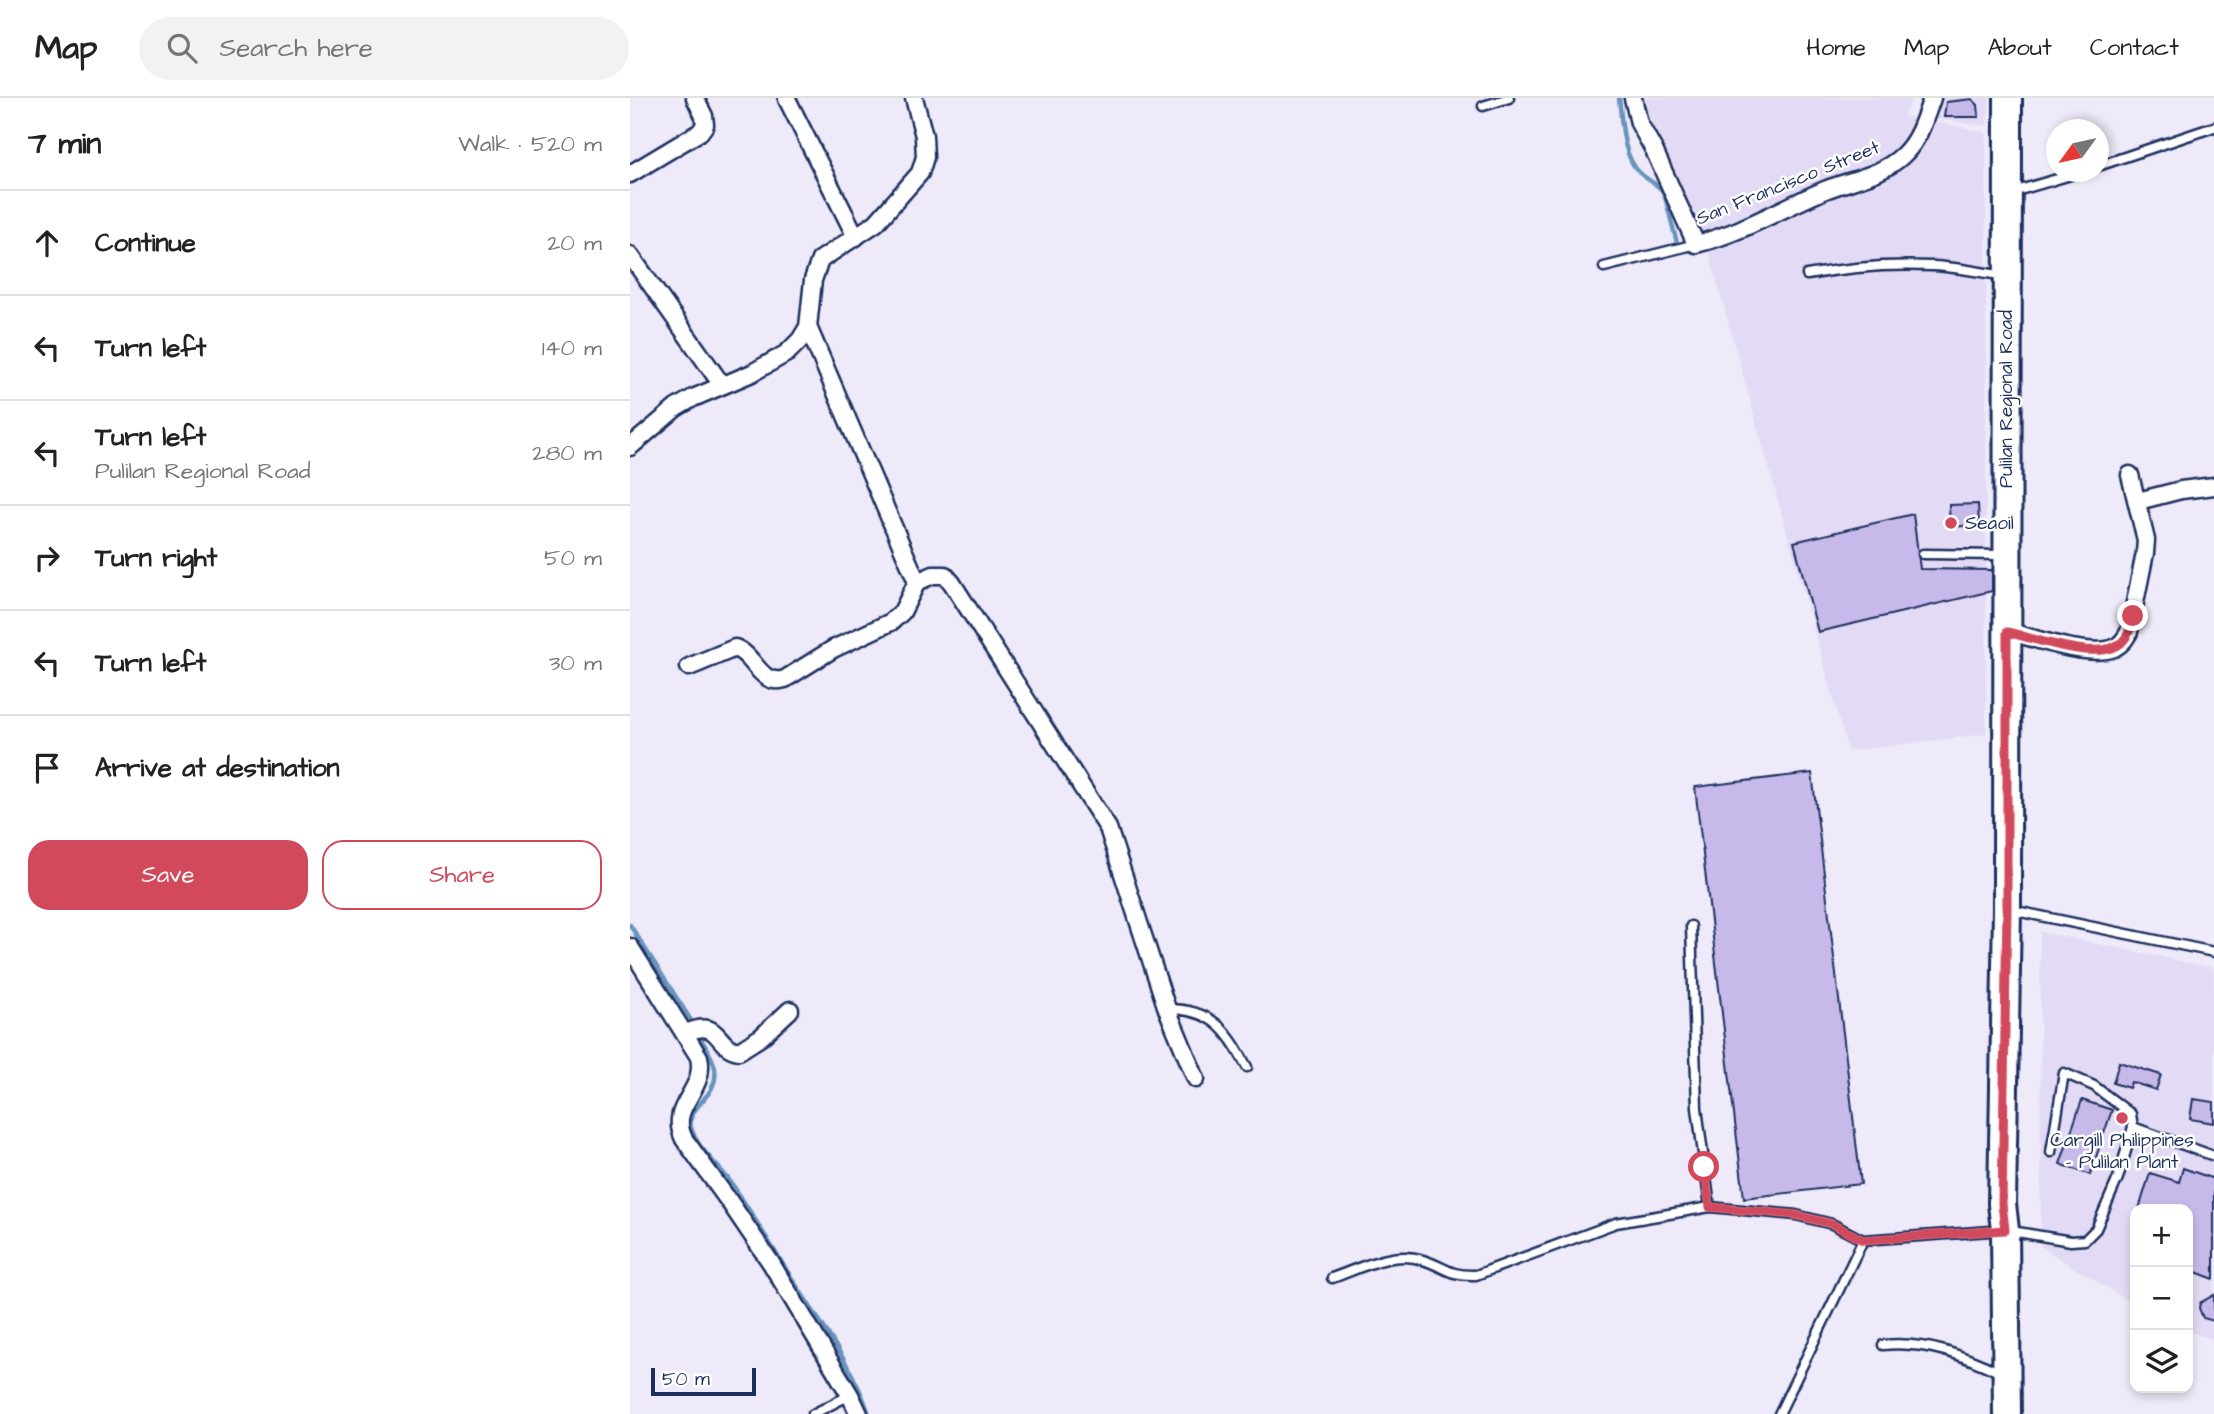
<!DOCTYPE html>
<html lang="en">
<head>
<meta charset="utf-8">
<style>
  :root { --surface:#fff; --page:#f2f2f2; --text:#222; --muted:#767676; --line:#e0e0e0; --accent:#d1495b }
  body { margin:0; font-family:"Architects Daughter",sans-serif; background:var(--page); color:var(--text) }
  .controls { position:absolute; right:21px; bottom:21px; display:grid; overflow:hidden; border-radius:14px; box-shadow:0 4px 10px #0003 }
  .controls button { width:63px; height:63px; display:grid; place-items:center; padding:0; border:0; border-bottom:2px solid var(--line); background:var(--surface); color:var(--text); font:35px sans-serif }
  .compass { position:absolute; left:1416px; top:21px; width:63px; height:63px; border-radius:50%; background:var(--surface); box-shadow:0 4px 10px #0003; rotate:237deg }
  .scale { position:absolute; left:21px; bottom:18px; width:105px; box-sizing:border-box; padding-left:7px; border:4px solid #1b2f5e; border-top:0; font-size:19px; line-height:24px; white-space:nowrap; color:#1b2f5e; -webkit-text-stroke:5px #fff; paint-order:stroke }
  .stop { position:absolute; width:21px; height:21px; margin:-16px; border:5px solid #d1495b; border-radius:50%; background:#fff }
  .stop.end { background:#d1495b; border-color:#fff; box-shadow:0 2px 7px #0008 }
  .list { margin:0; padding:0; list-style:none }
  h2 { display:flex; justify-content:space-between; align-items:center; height:91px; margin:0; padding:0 28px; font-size:30px }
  h2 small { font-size:23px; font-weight:400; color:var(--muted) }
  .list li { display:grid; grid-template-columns:46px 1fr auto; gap:21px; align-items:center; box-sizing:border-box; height:105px; padding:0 28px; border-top:2px solid var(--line) }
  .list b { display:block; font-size:26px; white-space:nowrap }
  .list p { margin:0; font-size:23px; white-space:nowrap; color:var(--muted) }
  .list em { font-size:23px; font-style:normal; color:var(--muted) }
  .actions { display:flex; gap:14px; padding:21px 28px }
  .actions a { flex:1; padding:16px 0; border:2px solid var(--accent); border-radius:21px; text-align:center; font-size:24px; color:var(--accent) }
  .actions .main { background:var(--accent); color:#fff }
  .icon { flex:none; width:38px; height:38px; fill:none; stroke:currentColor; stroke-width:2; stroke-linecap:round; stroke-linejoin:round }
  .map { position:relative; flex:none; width:1584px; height:1316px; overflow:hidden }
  header { display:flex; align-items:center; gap:42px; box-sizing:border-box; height:98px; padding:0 35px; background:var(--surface); border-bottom:2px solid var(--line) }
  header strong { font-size:33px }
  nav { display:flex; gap:38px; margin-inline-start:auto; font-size:24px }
  .search { width:490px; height:63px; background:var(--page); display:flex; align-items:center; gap:18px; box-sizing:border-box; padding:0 24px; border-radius:38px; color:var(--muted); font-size:26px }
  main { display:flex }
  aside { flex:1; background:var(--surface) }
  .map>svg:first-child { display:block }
</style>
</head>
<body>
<header>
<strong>Map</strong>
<div class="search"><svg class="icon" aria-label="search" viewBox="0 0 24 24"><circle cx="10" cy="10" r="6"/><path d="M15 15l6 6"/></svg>Search here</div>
<nav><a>Home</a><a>Map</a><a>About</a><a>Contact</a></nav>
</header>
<main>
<aside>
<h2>7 min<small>Walk · 520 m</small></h2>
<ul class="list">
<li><svg class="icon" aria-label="ahead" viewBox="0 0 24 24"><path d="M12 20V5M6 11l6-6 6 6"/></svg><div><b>Continue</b></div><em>20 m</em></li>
<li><svg class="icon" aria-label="left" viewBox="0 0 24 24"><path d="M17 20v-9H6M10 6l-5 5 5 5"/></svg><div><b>Turn left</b></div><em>140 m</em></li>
<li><svg class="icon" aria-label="left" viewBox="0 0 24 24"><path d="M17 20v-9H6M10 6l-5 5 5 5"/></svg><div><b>Turn left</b><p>Pulilan Regional Road</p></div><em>280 m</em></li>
<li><svg class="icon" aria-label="right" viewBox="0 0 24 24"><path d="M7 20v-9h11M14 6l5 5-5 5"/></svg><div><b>Turn right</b></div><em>50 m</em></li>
<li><svg class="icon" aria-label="left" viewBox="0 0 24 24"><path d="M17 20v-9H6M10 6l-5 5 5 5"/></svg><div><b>Turn left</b></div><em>30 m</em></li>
<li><svg class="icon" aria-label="arrive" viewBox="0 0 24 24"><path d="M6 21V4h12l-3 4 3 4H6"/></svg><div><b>Arrive at destination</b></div></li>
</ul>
<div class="actions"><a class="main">Save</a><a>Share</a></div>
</aside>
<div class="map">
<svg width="1584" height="1316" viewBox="0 0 1584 1316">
  <rect width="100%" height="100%" fill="#eeeaf9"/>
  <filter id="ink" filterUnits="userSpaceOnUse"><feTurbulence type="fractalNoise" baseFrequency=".0143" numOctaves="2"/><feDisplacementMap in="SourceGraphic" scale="14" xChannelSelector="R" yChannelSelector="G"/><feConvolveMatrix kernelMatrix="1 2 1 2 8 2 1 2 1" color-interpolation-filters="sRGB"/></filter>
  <g filter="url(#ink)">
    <!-- built -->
    <g fill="#e3dbf5">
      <polygon points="1015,0 1282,0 1274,18 1356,34 1356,636 1218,653 1079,156 1020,26"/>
      <polygon points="1312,0 1360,0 1357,28 1305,21"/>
      <polygon points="1410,834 1584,870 1584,1242 1558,1233 1558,1111 1505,1111 1505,1207 1411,1149"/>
    </g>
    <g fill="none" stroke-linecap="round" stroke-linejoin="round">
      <!-- stream -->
      <g stroke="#6894bc" stroke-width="4.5">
        <path d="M989,0c3,23 3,57 20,74 8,9 19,11 25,21l13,50"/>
        <polyline points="0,827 62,924"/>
        <path d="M71,941c5,9 12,18 14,29 5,32 -35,38 -22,65 7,18 28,35 39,51 23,34 44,70 66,104 26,40 56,81 71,126"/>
      </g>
    </g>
    <!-- building -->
    <g fill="#c8b9eb" stroke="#1b2f5e" stroke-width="2">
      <polygon points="1342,1 1348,7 1349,19 1314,19 1316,4"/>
      <polygon points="1348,406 1349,427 1320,429 1319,407"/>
      <polygon points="1283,416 1290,471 1362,472 1362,493 1188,534 1164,444"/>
      <polygon points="1182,675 1231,1086 1114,1100 1065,689"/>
      <polygon points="1489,964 1531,977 1526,992 1501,984 1499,990 1483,985"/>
      <polygon points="1563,1001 1584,1004 1584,1025 1560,1021"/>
      <polygon points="1452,1002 1482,1012 1460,1077 1430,1066"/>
      <polygon points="1553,1070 1584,1081 1584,1181 1558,1171 1558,1111 1509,1111 1520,1075 1549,1084"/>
      <polygon points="1584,1197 1584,1223 1573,1220 1569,1210 1570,1205"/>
    </g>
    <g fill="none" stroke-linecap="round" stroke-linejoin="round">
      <defs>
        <g id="lane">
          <polyline points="853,8 879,0"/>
          <polyline points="1468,68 1584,29"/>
          <polyline points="1383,94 1451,74"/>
          <polyline points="974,169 1066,146"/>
          <path d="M1177,177c41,-8 84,-11 126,-9 23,1 47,6 71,10"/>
          <polyline points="1293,456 1373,457"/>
          <polyline points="1381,812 1584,854"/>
          <polyline points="1061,828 1067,1010 1080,1109"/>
          <path d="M537,911c46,0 60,21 80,58"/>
          <polyline points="1503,1029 1584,1058"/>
          <path d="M702,1180c29,-10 60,-28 91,-18 23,7 25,16 53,15l140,-52 94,-16 86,8 36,9 31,16 142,-10 66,11 14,-1 11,-11 22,-51 15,-51 -2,-13 -37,-28 -30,-13 -13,79"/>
          <path d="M1253,1247c43,-4 80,10 118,28"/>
          <polyline points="183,1316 220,1297"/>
          <polyline points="1149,1316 1233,1142"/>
        </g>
        <g id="street">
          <path d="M1003,0l6,25 15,27 42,94c46,-11 86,-36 129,-54 28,-11 56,-14 78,-35 16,-15 22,-37 29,-57"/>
          <polyline points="157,1 226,139"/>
          <polyline points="0,76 70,34 75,27 74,18 65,0"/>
          <polyline points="0,157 92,287"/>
          <polyline points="178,229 287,484 303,477 315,477 322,485 478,730 537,911 566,981"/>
          <polyline points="0,349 46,310 63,300 122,275 157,255 170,242 178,229 183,182 190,162 246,125 290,75 295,59 294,38 284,0"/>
          <polyline points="1508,403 1551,392 1584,388"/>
          <path d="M1377,533c27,7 82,27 107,17 8,-4 11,-9 15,-16l16,-79 1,-13 -16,-65"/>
          <path d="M59,569l46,-19c20,7 25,39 50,31l48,-30 58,-27 11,-10 15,-30"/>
          <path d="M0,849l69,110c8,35 -32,48 -15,82l47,65 40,59 79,132 9,19"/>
          <path d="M56,935c35,-16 28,14 53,18l22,-14 29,-27"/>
        </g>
        <polyline id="primary" points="1377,1316 1375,1132 1372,1106 1377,811 1378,0"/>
      </defs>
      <!-- lane casing -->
      <use href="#lane" stroke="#1b2f5e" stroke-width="13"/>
      <!-- street casing -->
      <use href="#street" stroke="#1b2f5e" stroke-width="21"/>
      <!-- primary casing -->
      <use href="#primary" stroke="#1b2f5e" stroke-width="32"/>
      <!-- lane -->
      <use href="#lane" stroke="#fff" stroke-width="8"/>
      <!-- street -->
      <use href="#street" stroke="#fff" stroke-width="16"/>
      <!-- primary -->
      <use href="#primary" stroke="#fff" stroke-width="26"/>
    </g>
  </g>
  <g fill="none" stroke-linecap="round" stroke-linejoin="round" filter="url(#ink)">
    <!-- route -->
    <path stroke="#d1495b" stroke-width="9" d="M1074,1069l6,40 86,8 36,9 31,16 142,-10 -3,-26 5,-295v-277c27,6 96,32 116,9 7,-7 8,-16 10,-25"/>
  </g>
  <!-- markers -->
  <g fill="#d1495b" stroke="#fff" stroke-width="2.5">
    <circle cx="1321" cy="425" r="7"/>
    <circle cx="1492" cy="1020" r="7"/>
  </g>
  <g text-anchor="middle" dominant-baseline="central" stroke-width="5" stroke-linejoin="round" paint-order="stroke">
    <!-- street labels -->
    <g font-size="19" fill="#1b2f5e" stroke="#fff">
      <text transform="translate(1158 85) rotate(-22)">San Francisco Street</text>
      <text transform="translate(1376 301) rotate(-90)">Pulilan Regional Road</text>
    </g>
    <!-- poi labels -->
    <g font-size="19" fill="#1b2f5e" stroke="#fff" text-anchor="start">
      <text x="1335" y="425">Seaoil</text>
      <text x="1492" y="1042" text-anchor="middle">Cargill Philippines<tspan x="1492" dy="22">- Pulilan Plant</tspan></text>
    </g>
  </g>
</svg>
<div class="controls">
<button>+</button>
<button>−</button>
<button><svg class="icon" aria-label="layers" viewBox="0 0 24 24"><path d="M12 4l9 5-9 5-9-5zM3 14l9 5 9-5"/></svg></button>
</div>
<svg class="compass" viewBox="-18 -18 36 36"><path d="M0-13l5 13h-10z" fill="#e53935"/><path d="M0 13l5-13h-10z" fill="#767676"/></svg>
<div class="scale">50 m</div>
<div class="stop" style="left:1074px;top:1069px"></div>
<div class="stop end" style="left:1503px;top:518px"></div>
</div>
</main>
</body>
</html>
